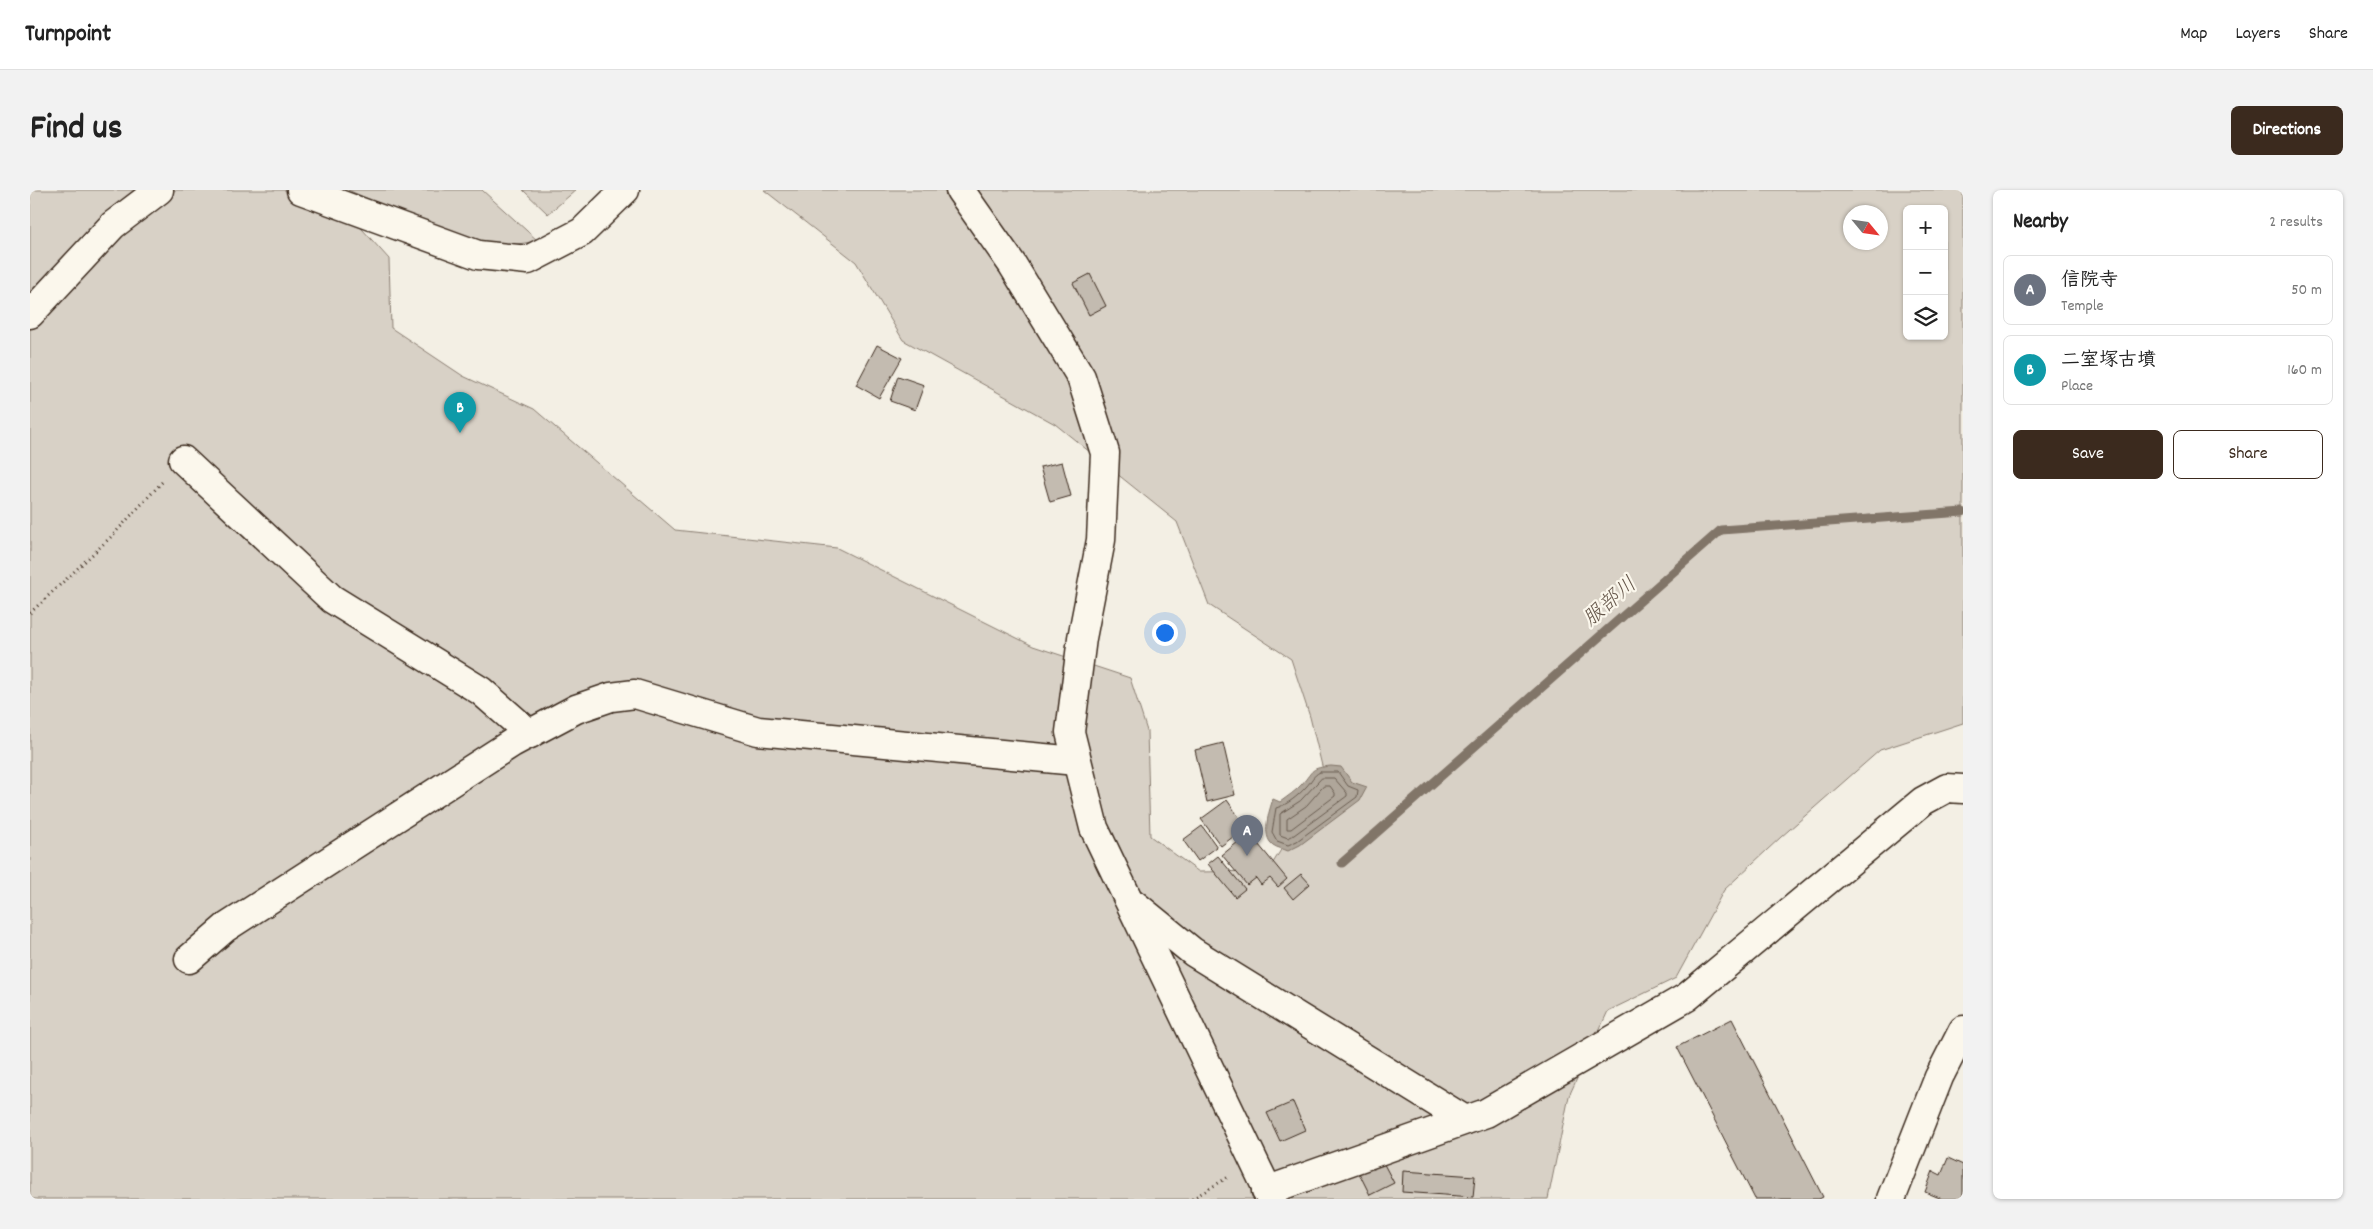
<!DOCTYPE html>
<html lang="en">
<head>
<meta charset="utf-8">
<style>
  :root { --surface:#fff; --page:#f2f2f2; --text:#222; --muted:#767676; --line:#e0e0e0; --accent:#3b2a1e }
  body { margin:0; font-family:Dekko,"Klee One",sans-serif; background:var(--page); color:var(--text) }
  .controls { position:absolute; right:15px; top:15px; display:grid; overflow:hidden; border-radius:8px; box-shadow:0 1px 4px #0004 }
  .controls button { width:45px; height:45px; display:grid; place-items:center; padding:0; border:0; border-bottom:1px solid var(--line); background:var(--surface); color:var(--text); font:25px sans-serif }
  .compass { position:absolute; left:1813px; top:15px; width:45px; height:45px; border-radius:50%; background:var(--surface); box-shadow:0 1px 4px #0004; rotate:119deg }
  .you { position:absolute; left:1134px; top:442px; width:18px; height:18px; margin:-12px; border:4px solid #fff; border-radius:50%; background:#1a73e8; box-shadow:0 0 0 8px #1a73e833 }
  .badge { display:grid; place-items:center; width:32px; height:32px; border-radius:50%; background:var(--accent); color:#fff; font-size:16px; font-weight:700 }
  .pin { position:absolute; translate:-50% -41px; filter:drop-shadow(0 1px 2px #0008) }
  .pin::after { content:''; position:absolute; top:26px; width:18px; height:15px; background:inherit; clip-path:polygon(0 0,100% 0,50% 100%) }
  .list { margin:0; padding:0; list-style:none }
  h2 { display:flex; justify-content:space-between; align-items:center; height:65px; margin:0; padding:0 20px; font-size:21px }
  h2 small { font-size:16px; font-weight:400; color:var(--muted) }
  .list li { display:grid; grid-template-columns:32px 1fr auto; gap:15px; align-items:center; box-sizing:border-box; height:70px; margin:0 10px 10px; padding:0 10px; border:1px solid var(--line); border-radius:8px }
  .list b { display:block; font-size:19px; white-space:nowrap }
  .list p { margin:0; font-size:16px; white-space:nowrap; color:var(--muted) }
  .list em { font-size:16px; font-style:normal; color:var(--muted) }
  .actions { display:flex; gap:10px; padding:15px 20px }
  .actions a { flex:1; padding:11px 0; border:1px solid var(--accent); border-radius:8px; text-align:center; font-size:18px; color:var(--accent) }
  .actions .main { background:var(--accent); color:#fff }
  .icon { flex:none; width:28px; height:28px; fill:none; stroke:currentColor; stroke-width:2; stroke-linecap:round; stroke-linejoin:round }
  .map { position:relative; flex:none; width:1933px; height:1009px; overflow:hidden; border-radius:8px }
  header { display:flex; align-items:center; gap:30px; box-sizing:border-box; height:70px; padding:0 25px; background:var(--surface); border-bottom:1px solid var(--line) }
  header strong { font-size:24px }
  nav { display:flex; gap:28px; margin-inline-start:auto; font-size:18px }
  .intro { display:flex; align-items:center; justify-content:space-between; box-sizing:border-box; height:120px; padding:0 30px }
  h1 { margin:0; font-size:35px }
  .button { padding:12px 22px; border-radius:8px; background:var(--accent); color:#fff; font-size:18px; font-weight:700 }
  main { display:flex; gap:30px; padding:0 30px }
  aside { flex:1; background:var(--surface); border-radius:8px; box-shadow:0 1px 4px #0004 }
  .map>svg:first-child { display:block }
</style>
</head>
<body>
<header>
<strong>Turnpoint</strong>
<nav><a>Map</a><a>Layers</a><a>Share</a></nav>
</header>
<div class="intro"><h1>Find us</h1><a class="button">Directions</a></div>
<main>
<div class="map">
<svg width="1933" height="1009" viewBox="0 0 1933 1009">
  <rect width="100%" height="100%" fill="#f3efe4"/>
  <filter id="ink" filterUnits="userSpaceOnUse"><feTurbulence type="fractalNoise" baseFrequency=".02" numOctaves="2"/><feDisplacementMap in="SourceGraphic" scale="10" xChannelSelector="R" yChannelSelector="G"/><feConvolveMatrix kernelMatrix="1 2 1 2 8 2 1 2 1" color-interpolation-filters="sRGB"/></filter>
  <g filter="url(#ink)">
    <!-- green -->
    <g fill="#d8d1c6" stroke="#8a7e72" fill-rule="evenodd">
      <path d="M0,0h297l62,69 2,69 72,48 71,33 141,121 162,18 196,98 97,32 17,53 3,105 49,36 69,-1 57,-93 -15,-61 -19,-58 -82,-54 -32,-83 -122,-98 -152,-84 -47,-78 -92,-72h1199v533l-83,27 -99,87 -57,53 -48,88 -68,33 -39,85 -21,103h-1518zM1877,19h37v127h-37zM1820,22h30v30h-30z"/>
      <polygon points="318,0 452,0 508,51 474,56 403,38"/>
      <polygon points="493,0 546,0 518,24"/>
    </g>
    <!-- water -->
    <path fill="#afa69a" stroke="#817468" d="M1301,576l10,1 11,15 15,5 -7,13 -60,45 -12,6c-4,-2 -11,-3 -15,-6 -12,-9 -4,-34 0,-46l7,3c8,-6 16,-11 22,-18 12,-14 8,-16 29,-18z"/>
    <g fill="none" stroke-linecap="round" stroke-linejoin="round">
      <!-- shore -->
      <g stroke="#695c50" stroke-width="1">
        <path d="M1290,582h18l10,14 10,4 -1,7 -60,44 -9,4 -11,-4 -5,-9 4,-24c11,-3 22,-12 30,-21 6,-6 6,-11 14,-15z"/>
        <polygon points="1292,588 1304,588 1317,603 1317,606 1264,645 1258,648 1250,645 1250,624 1270,611"/>
        <polygon points="1294,596 1300,596 1305,603 1305,606 1261,639 1257,639 1257,629 1276,616"/>
      </g>
      <!-- stream -->
      <polyline stroke="#817468" stroke-width="9" points="1312,673 1691,340 1933,322"/>
    </g>
    <!-- building -->
    <g fill="#c3bbb0" stroke="#3b2a1e">
      <polygon points="1060,84 1076,116 1059,125 1043,93"/>
      <polygon points="847,155 872,168 849,208 826,195"/>
      <polygon points="868,186 894,195 885,220 860,211"/>
      <polygon points="1032,272 1041,306 1020,312 1010,277"/>
      <polygon points="1193,553 1205,605 1177,612 1165,560"/>
      <polygon points="1197,610 1216,637 1191,656 1171,629"/>
      <polygon points="1172,636 1187,657 1168,671 1153,650"/>
      <polygon points="1219,643 1257,689 1248,697 1240,688 1231,695 1226,688 1217,695 1192,665"/>
      <polygon points="1188,666 1215,699 1205,707 1178,674"/>
      <polygon points="1271,684 1280,694 1263,709 1254,698"/>
      <polygon points="1702,829 1793,1007 1789,1009 1725,1009 1647,857"/>
      <polygon points="1263,912 1275,940 1250,951 1237,923"/>
      <polygon points="1348,963 1364,993 1340,1005 1325,975"/>
      <polygon points="1918,968 1933,975 1933,1009 1912,1009 1895,1002 1903,981 1911,985"/>
      <polygon points="1373,981 1445,986 1443,1007 1372,1002"/>
    </g>
    <g fill="none" stroke-linecap="round" stroke-linejoin="round">
      <defs>
        <g id="street">
          <polyline points="271,0 448,65 498,70 552,42 595,0"/>
          <polyline points="930,0 982,74 1051,187 1075,263 1071,350 1052,448 1040,542 1064,638 1242,1009"/>
          <polyline points="0,124 83,35 129,0"/>
          <polyline points="153,270 302,409 451,501 500,544"/>
          <polyline points="1104,714 1163,762 1435,930"/>
          <polyline points="159,769 195,738 482,553 546,519 581,507 605,504 728,541 1046,571"/>
          <polyline points="1236,1001 1456,923 1657,807 1893,611 1917,598 1933,599"/>
          <polyline points="1861,1009 1909,887 1933,840"/>
        </g>
      </defs>
      <!-- street casing -->
      <use href="#street" stroke="#3b2a1e" stroke-width="31"/>
      <!-- path -->
      <g stroke="#3b2a1e" stroke-width="3" stroke-dasharray="1 4" stroke-linecap="butt">
        <polyline points="0,423 83,345 134,290"/>
        <polyline points="1162,1009 1200,986"/>
      </g>
      <!-- street -->
      <use href="#street" stroke="#fbf7ec" stroke-width="28"/>
    </g>
  </g>
  <g text-anchor="middle" dominant-baseline="central" stroke-width="4.5" stroke-linejoin="round" paint-order="stroke">
    <!-- water labels -->
    <g font-size="21" font-style="italic" fill="#645549" stroke="#fbf7ec">
      <text transform="translate(1581 413) rotate(-41)">服部川</text>
    </g>
  </g>
</svg>
<div class="controls">
<button>+</button>
<button>−</button>
<button><svg class="icon" aria-label="layers" viewBox="0 0 24 24"><path d="M12 4l9 5-9 5-9-5zM3 14l9 5 9-5"/></svg></button>
</div>
<svg class="compass" viewBox="-18 -18 36 36"><path d="M0-13l5 13h-10z" fill="#e53935"/><path d="M0 13l5-13h-10z" fill="#767676"/></svg>
<div class="you"></div>
<div class="pin badge" style="left:1217px;top:666px;background:#6b7280">A</div>
<div class="pin badge" style="left:430px;top:243px;background:#0f9aa8">B</div>
</div>
<aside>
<h2>Nearby<small>2 results</small></h2>
<ul class="list">
<li><span class="badge" style="background:#6b7280">A</span><div><b>信院寺</b><p>Temple</p></div><em>50 m</em></li>
<li><span class="badge" style="background:#0f9aa8">B</span><div><b>二室塚古墳</b><p>Place</p></div><em>160 m</em></li>
</ul>
<div class="actions"><a class="main">Save</a><a>Share</a></div>
</aside>
</main>
</body>
</html>
